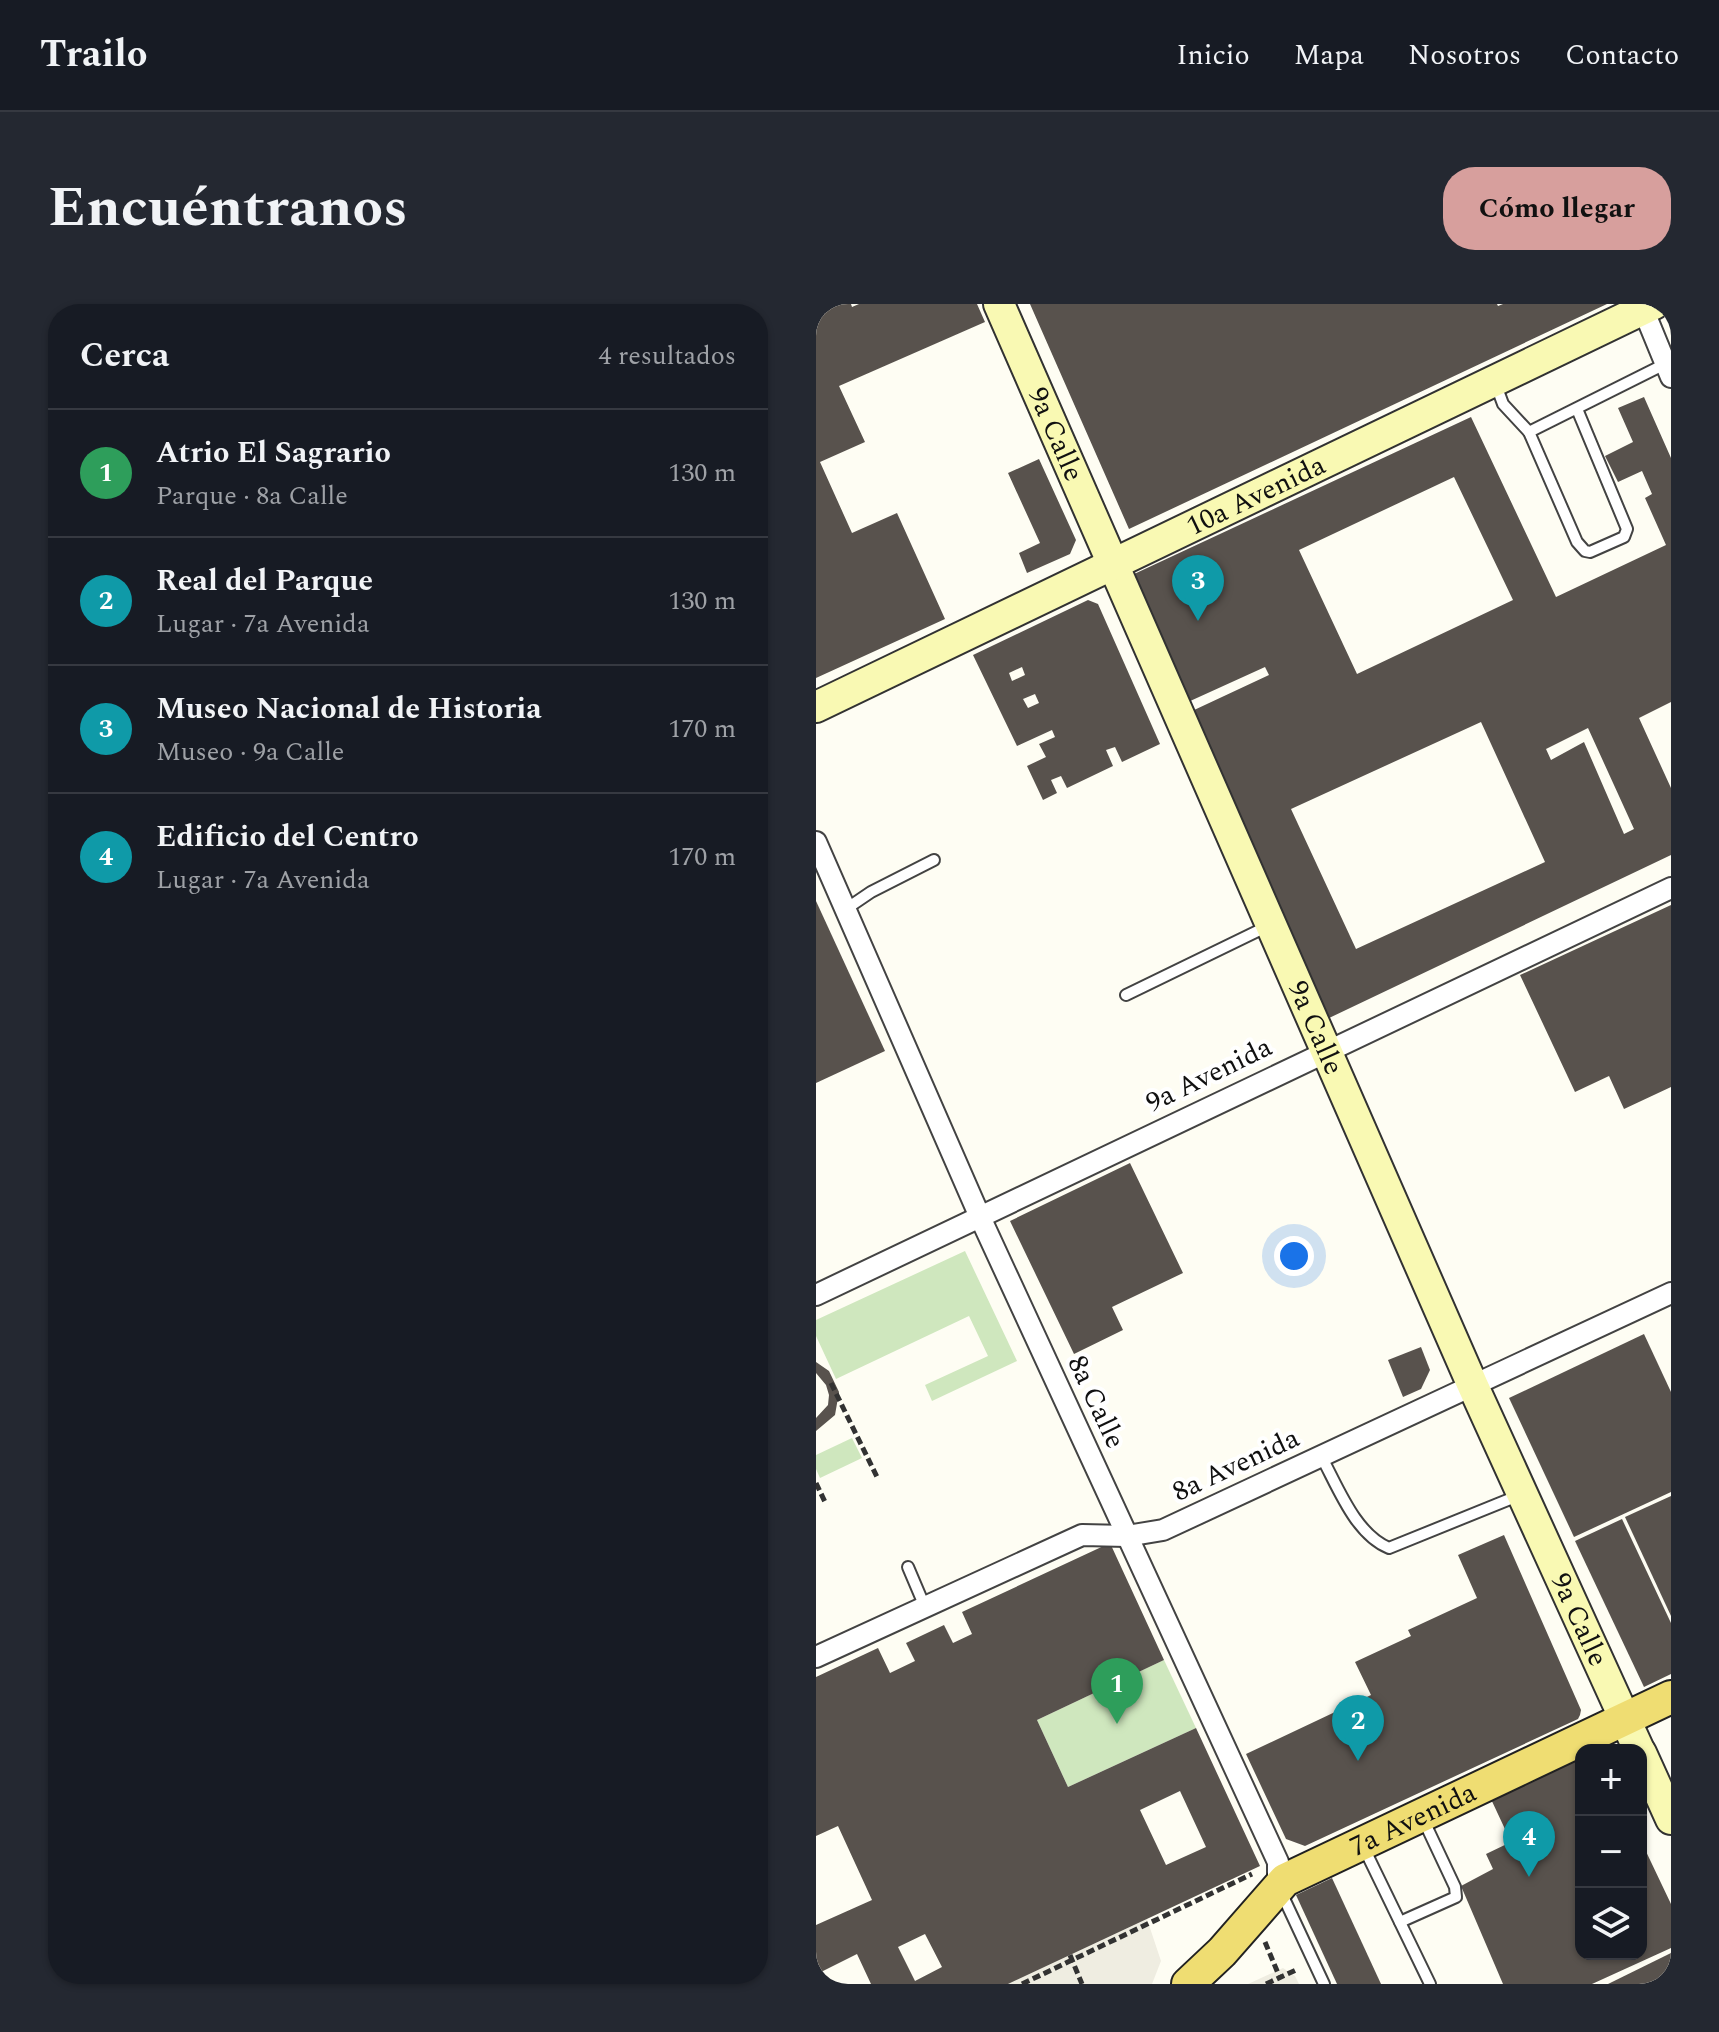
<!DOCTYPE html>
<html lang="es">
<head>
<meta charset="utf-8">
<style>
  :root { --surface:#171b24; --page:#242831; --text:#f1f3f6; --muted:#9ea1a6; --line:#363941; --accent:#d79f9d }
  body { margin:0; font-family:Spectral,serif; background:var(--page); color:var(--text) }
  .controls { position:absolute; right:24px; bottom:24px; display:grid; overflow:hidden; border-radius:16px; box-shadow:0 2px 6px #0004 }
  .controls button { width:72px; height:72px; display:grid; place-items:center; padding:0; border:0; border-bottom:2px solid var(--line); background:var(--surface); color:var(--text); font:40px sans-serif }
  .you { position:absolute; left:478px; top:952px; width:28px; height:28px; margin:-20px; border:6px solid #fff; border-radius:50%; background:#1a73e8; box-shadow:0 0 0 12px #1a73e833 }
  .badge { display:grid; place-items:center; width:52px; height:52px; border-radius:50%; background:var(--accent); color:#fff; font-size:26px; font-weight:700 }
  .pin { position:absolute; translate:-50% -66px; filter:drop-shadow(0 2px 4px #0008) }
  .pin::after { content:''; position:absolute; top:42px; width:28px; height:24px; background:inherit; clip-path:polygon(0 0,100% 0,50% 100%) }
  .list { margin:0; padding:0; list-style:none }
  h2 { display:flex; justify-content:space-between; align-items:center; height:104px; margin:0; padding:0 32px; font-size:34px }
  h2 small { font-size:26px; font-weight:400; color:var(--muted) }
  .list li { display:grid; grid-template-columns:52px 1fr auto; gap:24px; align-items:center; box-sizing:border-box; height:128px; padding:0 32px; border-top:2px solid var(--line) }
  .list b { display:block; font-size:30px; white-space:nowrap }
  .list p { margin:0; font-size:26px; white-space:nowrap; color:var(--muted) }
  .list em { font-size:26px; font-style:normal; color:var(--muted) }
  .icon { flex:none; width:44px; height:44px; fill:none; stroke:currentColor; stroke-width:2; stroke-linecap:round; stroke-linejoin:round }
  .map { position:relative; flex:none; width:855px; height:1680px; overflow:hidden; border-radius:32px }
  header { display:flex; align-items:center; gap:48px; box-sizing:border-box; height:112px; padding:0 40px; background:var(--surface); border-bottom:2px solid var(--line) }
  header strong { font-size:38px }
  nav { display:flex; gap:44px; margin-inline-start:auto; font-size:28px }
  .intro { display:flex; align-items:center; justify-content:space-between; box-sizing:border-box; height:192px; padding:0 48px }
  h1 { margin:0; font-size:56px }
  .button { padding:20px 36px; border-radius:32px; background:var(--accent); color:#111; font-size:28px; font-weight:700 }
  main { display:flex; gap:48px; padding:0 48px }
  aside { flex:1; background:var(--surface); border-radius:32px; box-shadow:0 2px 6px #0004 }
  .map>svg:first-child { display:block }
</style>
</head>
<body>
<header>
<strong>Trailo</strong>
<nav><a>Inicio</a><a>Mapa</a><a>Nosotros</a><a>Contacto</a></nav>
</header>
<div class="intro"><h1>Encuéntranos</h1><a class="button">Cómo llegar</a></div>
<main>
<aside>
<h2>Cerca<small>4 resultados</small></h2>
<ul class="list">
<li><span class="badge" style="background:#2e9e5b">1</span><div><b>Atrio El Sagrario</b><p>Parque · 8a Calle</p></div><em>130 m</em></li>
<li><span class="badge" style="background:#0f9aa8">2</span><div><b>Real del Parque</b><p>Lugar · 7a Avenida</p></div><em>130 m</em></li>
<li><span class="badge" style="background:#0f9aa8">3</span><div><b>Museo Nacional de Historia</b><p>Museo · 9a Calle</p></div><em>170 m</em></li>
<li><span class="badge" style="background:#0f9aa8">4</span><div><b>Edificio del Centro</b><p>Lugar · 7a Avenida</p></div><em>170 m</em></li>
</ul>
</aside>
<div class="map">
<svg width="855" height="1680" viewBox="0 0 855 1680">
  <rect width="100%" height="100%" fill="#fefdf3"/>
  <!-- green -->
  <g fill="#cfe7be">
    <polygon points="149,947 201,1057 116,1097 109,1081 172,1052 153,1012 20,1075 0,1032 0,1016"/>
    <polygon points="36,1134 46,1154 4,1174 0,1165 0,1151"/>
    <polygon points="348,1356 380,1424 252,1483 221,1416"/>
  </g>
  <!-- plaza -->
  <g fill="#efede1">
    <polygon points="331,1615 345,1657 336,1680 192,1680"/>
    <polygon points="467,1664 479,1672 483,1680 432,1680"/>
  </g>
  <!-- building -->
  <g fill="#58524d" fill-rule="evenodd">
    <polygon points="0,0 35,0 36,3 43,0 161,0 169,18 23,82 49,138 4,158 36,229 81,209 129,315 0,374"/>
    <polygon points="214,0 681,0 682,2 687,0 791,0 313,225"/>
    <path d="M828,93l27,61v244l-32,16 32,70v67l-344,164 -135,-308 77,-36 -4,-8 -77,35 -56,-127 339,-158 85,180 110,-52 -21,-47 7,-4 -10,-23 -24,11 -13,-26 28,-14 -15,-34zM638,173l59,123 -156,74 -58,-124zM665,418l64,140 -189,87 -65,-140zM772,424l46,101 -10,5 -40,-92 -33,18 -5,-11z"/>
    <polygon points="223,155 260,236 254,250 211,269 203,249 224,239 192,169"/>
    <path d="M272,296l10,4 62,140 -38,18 -7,-15 -9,3 7,16 -46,22 -6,-12 -10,4 6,13 -14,7 -16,-34 19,-9 -7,-13 16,-7 -3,-7 -35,16 -44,-91zM206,363l3,8 -13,6 -3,-8zM219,390l4,9 -11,5 -5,-9z"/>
    <polygon points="0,597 69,747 0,779"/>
    <polygon points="855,601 855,783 808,805 793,772 759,788 704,671"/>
    <polygon points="314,859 367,969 296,1003 307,1026 258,1050 194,917"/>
    <polygon points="828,1030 855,1088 855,1188 758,1233 693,1094"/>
    <polygon points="605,1043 614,1066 605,1085 587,1093 572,1056"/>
    <polygon points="0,1058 13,1067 23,1088 19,1111 0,1127 0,1114 12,1101 13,1091 10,1081 0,1069"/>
    <polygon points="855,1192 855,1312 809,1213"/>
    <polygon points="806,1215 855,1319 855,1370 828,1383 759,1237"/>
    <polygon points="688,1231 765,1406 764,1411 762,1415 489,1542 470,1535 430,1450 555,1391 539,1358 595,1332 592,1326 661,1294 642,1251"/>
    <path d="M294,1239l54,117 -127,60 31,67 128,-59 64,138 -252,118h-137l-14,-30 -36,18 5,12h-10v-59l56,-25 -34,-74 -22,10v-159l62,-29 12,25 25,-12 -9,-18 38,-18 9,18 19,-9 -10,-22zM364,1487l26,56 -40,18 -26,-55zM109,1630l17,33 -27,14 -17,-34z"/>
    <polygon points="765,1450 765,1650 825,1650 825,1537 855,1600 855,1644 776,1680 687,1680 645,1582 677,1565 670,1550 695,1538 674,1493"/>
    <polygon points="516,1574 565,1680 521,1680 480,1591"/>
    <polygon points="855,1649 855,1680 792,1680"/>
  </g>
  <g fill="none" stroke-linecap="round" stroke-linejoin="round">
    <defs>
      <g id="lane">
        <polyline points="680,81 687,100 713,128"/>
        <polyline points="761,105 811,225 808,233 774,248 769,247 761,238 713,128 849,60"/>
        <polyline points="30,605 55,588 118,556"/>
        <polyline points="310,691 452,622"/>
        <path d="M505,1152c17,31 34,78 68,92l131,-53"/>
        <polyline points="92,1263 109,1303"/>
        <polyline points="547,1542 614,1680"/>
        <polyline points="465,1588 508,1680"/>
        <polyline points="584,1618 640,1593 639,1583 607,1515"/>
      </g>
      <g id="street">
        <polyline points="825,0 855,73"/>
        <polyline points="0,538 164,913 462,1558 462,1582"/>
        <polyline points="0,991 855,584"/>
        <polyline points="0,1353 266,1231 311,1232 347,1226 855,989"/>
      </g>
      <g id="secondary">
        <path id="s1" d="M183,0l474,1082 166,364"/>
        <path id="s2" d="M0,403l838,-403"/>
        <polyline points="825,1449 855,1515"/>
      </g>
      <g id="primary">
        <path id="s3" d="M372,1680l34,-32 63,-72 386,-183"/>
      </g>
    </defs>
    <!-- lane casing -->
    <use href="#lane" stroke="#434343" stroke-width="14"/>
    <!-- street casing -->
    <use href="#street" stroke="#434343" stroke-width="24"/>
    <!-- secondary casing -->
    <use href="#secondary" stroke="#323232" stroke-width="34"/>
    <!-- primary casing -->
    <use href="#primary" stroke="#212121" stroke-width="36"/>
    <!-- path -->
    <g stroke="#323232" stroke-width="5" stroke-dasharray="8 4" stroke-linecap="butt">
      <polyline points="15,1079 62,1175"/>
      <polyline points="0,1179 10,1200"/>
      <polyline points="449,1638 464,1674"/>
      <polyline points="254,1651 266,1680"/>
      <polyline points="206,1680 436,1570"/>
      <polyline points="450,1680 482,1665"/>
    </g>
    <!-- lane -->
    <use href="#lane" stroke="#fff" stroke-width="10"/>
    <!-- street -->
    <use href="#street" stroke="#fff" stroke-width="20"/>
    <!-- secondary -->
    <use href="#secondary" stroke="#f9f9b3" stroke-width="30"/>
    <!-- primary -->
    <use href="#primary" stroke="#efdd72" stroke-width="32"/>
  </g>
  <g text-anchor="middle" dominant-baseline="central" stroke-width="8" stroke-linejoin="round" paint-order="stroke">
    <!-- street labels -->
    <g font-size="28" fill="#101010" stroke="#fff">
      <text stroke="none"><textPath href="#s1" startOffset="142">9a Calle</textPath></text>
      <text stroke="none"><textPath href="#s2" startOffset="488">10a Avenida</textPath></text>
      <text stroke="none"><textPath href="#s1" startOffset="790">9a Calle</textPath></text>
      <text transform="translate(393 771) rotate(-26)">9a Avenida</text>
      <text transform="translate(280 1098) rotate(65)">8a Calle</text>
      <text transform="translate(420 1161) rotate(-25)">8a Avenida</text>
      <text stroke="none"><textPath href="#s1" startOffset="1438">9a Calle</textPath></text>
      <text stroke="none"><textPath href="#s3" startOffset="284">7a Avenida</textPath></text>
    </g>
  </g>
</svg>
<div class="controls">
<button>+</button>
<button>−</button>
<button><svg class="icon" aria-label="layers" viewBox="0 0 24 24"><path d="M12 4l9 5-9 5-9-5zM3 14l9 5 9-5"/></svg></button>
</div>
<div class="you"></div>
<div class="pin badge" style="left:301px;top:1420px;background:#2e9e5b">1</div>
<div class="pin badge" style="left:542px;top:1457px;background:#0f9aa8">2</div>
<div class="pin badge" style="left:382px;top:317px;background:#0f9aa8">3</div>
<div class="pin badge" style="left:713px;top:1573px;background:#0f9aa8">4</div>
</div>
</main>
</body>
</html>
